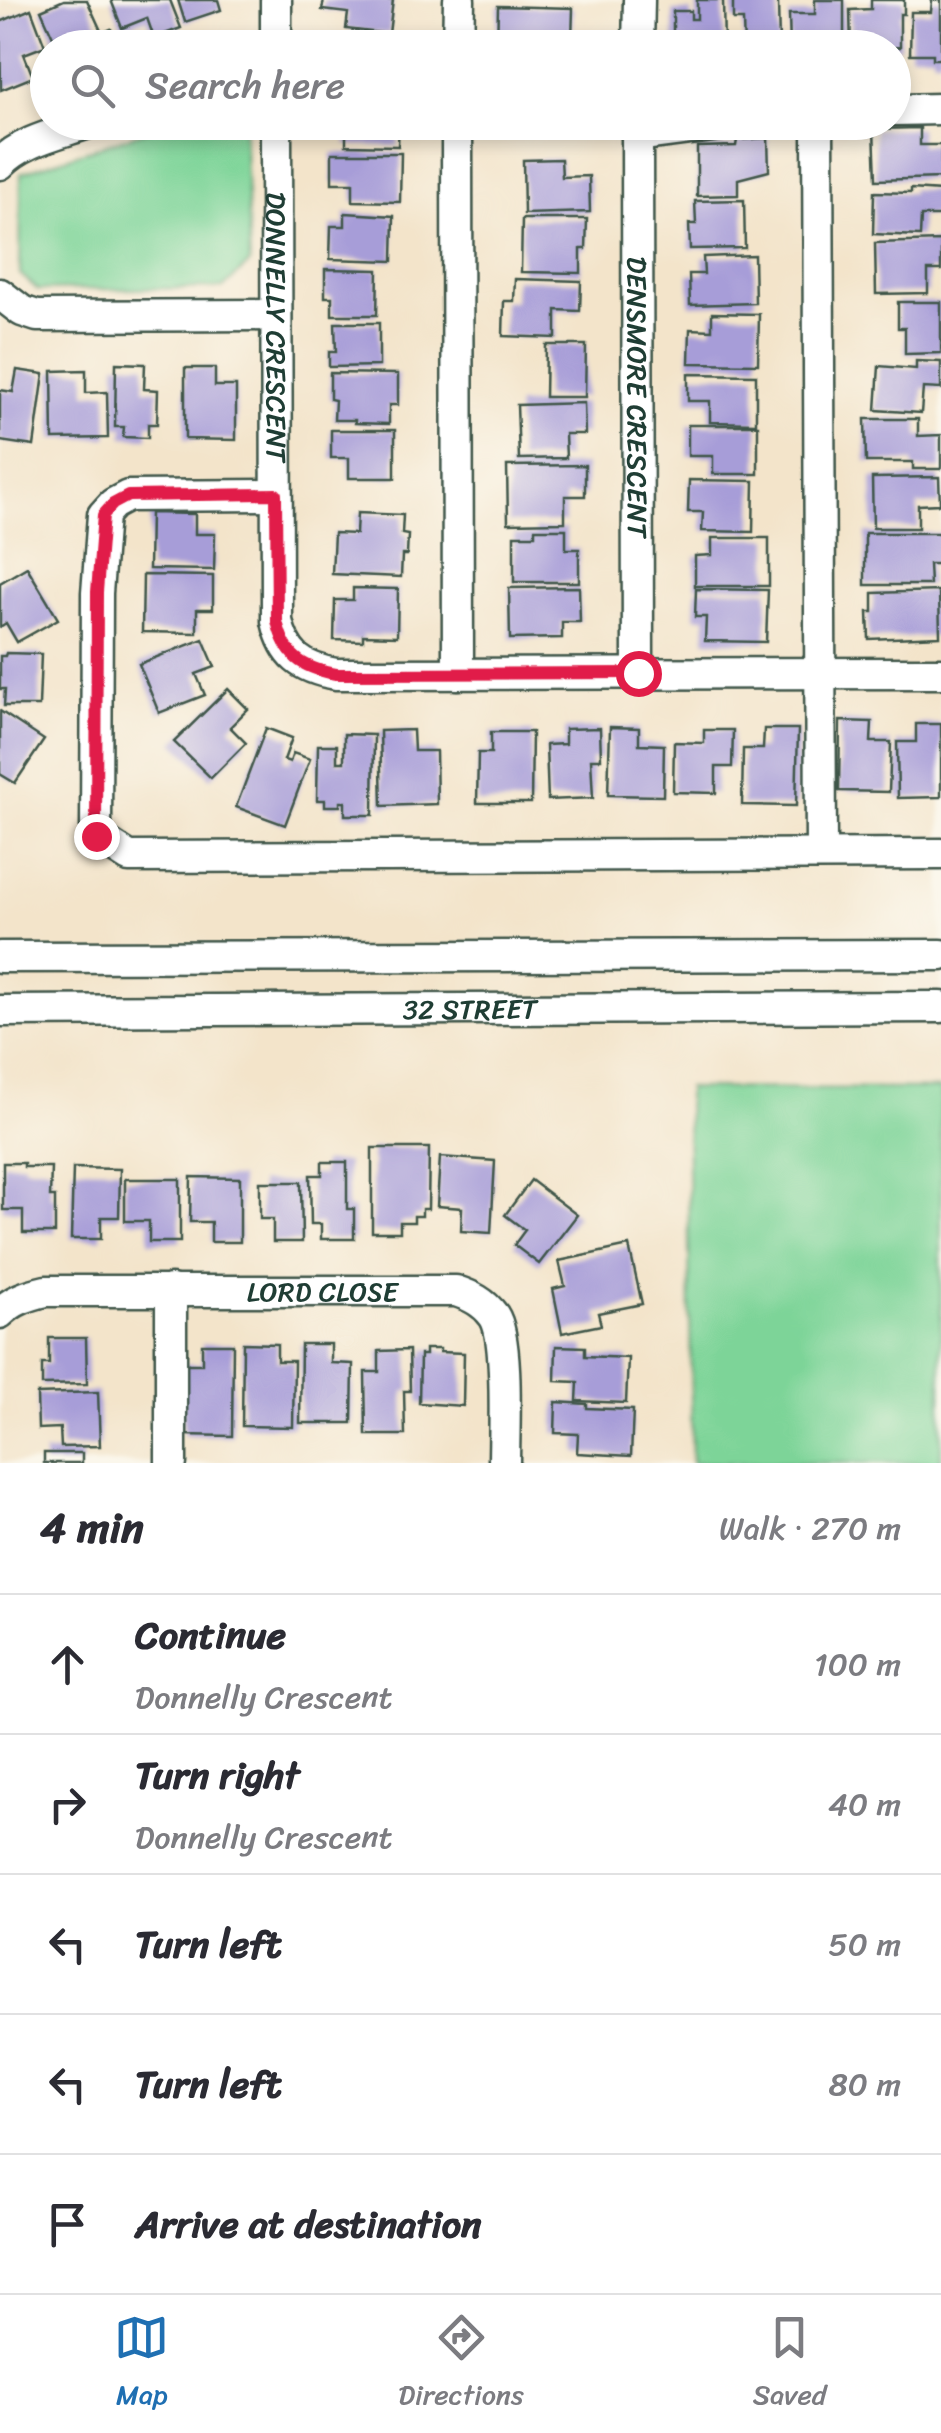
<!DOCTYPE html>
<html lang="en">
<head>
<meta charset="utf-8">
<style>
  :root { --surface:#fff; --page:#f7f7f7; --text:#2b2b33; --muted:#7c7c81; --line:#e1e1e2; --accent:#1f6fb2 }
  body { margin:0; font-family:Sriracha,sans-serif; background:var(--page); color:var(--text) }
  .stop { position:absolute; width:30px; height:30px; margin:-22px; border:8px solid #e11d48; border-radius:50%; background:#fff }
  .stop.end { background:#e11d48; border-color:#fff; box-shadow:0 2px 10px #0008 }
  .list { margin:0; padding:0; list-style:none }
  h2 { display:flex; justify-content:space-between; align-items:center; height:130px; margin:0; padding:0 40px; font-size:42px }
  h2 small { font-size:32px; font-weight:400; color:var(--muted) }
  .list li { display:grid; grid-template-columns:65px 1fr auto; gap:30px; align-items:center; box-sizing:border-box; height:140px; padding:0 40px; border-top:2px solid var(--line) }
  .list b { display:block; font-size:38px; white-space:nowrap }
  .list p { margin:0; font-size:32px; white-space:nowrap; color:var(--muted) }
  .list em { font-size:32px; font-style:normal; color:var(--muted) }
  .icon { flex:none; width:55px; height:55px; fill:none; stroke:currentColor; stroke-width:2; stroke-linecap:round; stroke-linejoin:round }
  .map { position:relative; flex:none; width:941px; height:1463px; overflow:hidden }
  .search { position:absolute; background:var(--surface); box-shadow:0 5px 15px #0003; left:30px; right:30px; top:30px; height:110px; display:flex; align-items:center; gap:25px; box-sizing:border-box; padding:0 35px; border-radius:55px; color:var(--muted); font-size:38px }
  .sheet { height:830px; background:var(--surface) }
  nav { display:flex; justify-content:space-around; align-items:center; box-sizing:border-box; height:140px; border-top:2px solid var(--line); background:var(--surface); font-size:28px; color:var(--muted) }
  nav a { display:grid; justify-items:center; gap:5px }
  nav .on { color:var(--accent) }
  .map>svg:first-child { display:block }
</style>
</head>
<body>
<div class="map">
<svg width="941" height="1463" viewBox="0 0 941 1463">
  <rect width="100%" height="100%" fill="#fbf7ec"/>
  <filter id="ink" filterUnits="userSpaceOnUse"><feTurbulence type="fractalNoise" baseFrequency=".01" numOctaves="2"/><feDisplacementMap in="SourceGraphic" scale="20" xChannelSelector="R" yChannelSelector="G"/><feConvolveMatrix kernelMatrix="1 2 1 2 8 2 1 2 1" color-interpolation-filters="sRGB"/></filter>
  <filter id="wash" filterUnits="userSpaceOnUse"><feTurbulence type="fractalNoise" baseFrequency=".0048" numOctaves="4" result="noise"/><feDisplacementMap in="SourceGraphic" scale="40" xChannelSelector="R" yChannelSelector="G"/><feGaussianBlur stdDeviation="2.25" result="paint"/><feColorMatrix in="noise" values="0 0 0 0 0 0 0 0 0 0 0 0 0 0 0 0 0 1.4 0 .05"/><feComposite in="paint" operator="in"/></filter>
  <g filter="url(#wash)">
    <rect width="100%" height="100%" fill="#f3e4ca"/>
    <!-- green -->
    <g fill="#7dd498" stroke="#4e8866" stroke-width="2.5">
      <polygon points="169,123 238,123 244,127 250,263 223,288 38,290 20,274 21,173"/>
      <polygon points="687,1088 941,1089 941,1463 692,1463"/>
    </g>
    <g id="blocks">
      <!-- building -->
      <g fill="#a79dd8">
        <polygon points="64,0 87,0 102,33 111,29 120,48 58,48 41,10"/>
        <polygon points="111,0 170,0 181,28 154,38 147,18 122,28"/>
        <polygon points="178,0 218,0 221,10 185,22"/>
        <polygon points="324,0 393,0 389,34 346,29 348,13 322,10"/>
        <polygon points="697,0 723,0 724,48 673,48 673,11 691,11 691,19 697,19"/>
        <polygon points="733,0 778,0 779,48 744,48 743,20 733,20"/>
        <polygon points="815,0 844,0 844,48 790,48 789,14 815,14"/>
        <polygon points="871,0 904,0 904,14 900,14 900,47 851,48 850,10 871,9"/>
        <polygon points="932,0 941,0 941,59 933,59 933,54 910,54 911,12 931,12"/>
        <polygon points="498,6 573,8 572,40 555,40 555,48 497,48"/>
        <polygon points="31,9 45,46 24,54 33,77 1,90 0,22"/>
        <polygon points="328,37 394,40 394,48 328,48"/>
        <polygon points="353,122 399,122 398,146 346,145 346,128 353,128"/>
        <rect x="521" y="122" width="59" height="9"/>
        <polygon points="920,128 920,145 941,145 941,178 876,180 874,129"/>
        <polygon points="768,138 769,171 738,179 738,195 697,196 697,147 736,146 737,140"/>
        <polygon points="332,153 401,153 400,202 353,201 353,183 332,183"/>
        <polygon points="561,159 562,177 589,176 590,212 524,214 523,160"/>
        <polygon points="911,189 941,191 940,216 921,216 920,236 873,234 874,192 911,193"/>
        <polygon points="744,200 745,248 690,249 689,224 696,224 695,201"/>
        <polygon points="345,213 394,216 393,261 330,259 331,226 345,226"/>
        <polygon points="522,219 587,219 586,249 581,249 581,273 521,272"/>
        <polygon points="941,241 941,270 928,270 928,293 876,294 875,243"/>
        <polygon points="754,255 755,303 690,305 689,274 704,274 703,257"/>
        <polygon points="325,269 378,270 377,315 332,315 332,297 325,297"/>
        <polygon points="515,279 581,281 580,311 556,310 556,338 503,336 504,301 514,301"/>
        <polygon points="898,302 941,302 941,353 905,354 905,328 898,328"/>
        <polygon points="712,313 759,314 758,364 689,363 690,329 712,330"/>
        <polygon points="335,323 379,323 379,366 329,367 329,352 336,352"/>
        <polygon points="546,345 586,345 585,397 545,397"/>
        <polygon points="916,361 941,362 941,389 923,388 921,413 876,410 879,366 916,369"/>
        <polygon points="116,363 145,364 144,389 158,390 157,424 148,424 148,438 123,437 124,427 115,427"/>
        <polygon points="185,368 215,368 215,386 236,386 236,440 185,439"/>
        <polygon points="17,370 44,374 34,446 0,441 0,390 13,392"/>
        <polygon points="86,370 86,393 107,392 108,438 53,439 52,371"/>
        <polygon points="330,373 398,374 398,405 389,405 389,424 355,423 355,420 334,420 335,400 330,399"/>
        <polygon points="688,374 756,375 756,423 710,422 710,401 688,401"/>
        <polygon points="584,403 585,434 565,434 566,458 519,459 517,405"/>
        <polygon points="865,419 918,419 918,436 941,435 941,469 913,469 913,462 866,462"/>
        <polygon points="688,425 758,425 758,474 713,474 713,456 688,456"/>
        <polygon points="331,430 395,430 395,478 349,478 349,458 331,458"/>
        <polygon points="585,465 585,496 565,496 565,522 508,523 507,466"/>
        <polygon points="939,477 940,504 918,505 918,528 873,528 872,478"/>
        <polygon points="689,480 754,481 753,532 702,531 703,512 688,512"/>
        <polygon points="150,513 195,514 195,534 215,534 214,570 149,569"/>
        <polygon points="357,513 403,515 402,534 408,535 407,555 402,555 401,577 332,574 334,533 356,534"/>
        <polygon points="535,529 566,529 566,549 579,549 579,582 514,582 514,535 535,535"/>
        <polygon points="865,533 941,533 941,564 929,564 930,585 865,585"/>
        <polygon points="712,538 769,538 769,586 695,586 695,556 712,555"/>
        <polygon points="27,567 58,619 17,642 6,623 0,627 0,583"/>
        <polygon points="143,575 213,576 213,609 197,609 197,633 142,632"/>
        <polygon points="579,587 580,622 562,622 562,638 510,639 509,588"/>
        <polygon points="353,588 398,589 397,636 363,635 363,641 334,640 335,600 353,600"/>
        <polygon points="696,589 768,590 766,642 705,641 706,617 695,617"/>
        <polygon points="939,591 940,636 869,639 868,612 873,612 873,593"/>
        <polygon points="203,639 215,667 196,674 205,695 159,713 139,664"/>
        <polygon points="6,653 41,654 39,706 4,706 5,689 0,689 0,656 5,656"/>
        <polygon points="228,689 248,709 230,727 246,743 211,778 174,742"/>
        <polygon points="0,711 44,740 15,783 0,774"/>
        <polygon points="840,721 872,722 871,742 891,742 889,792 839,791"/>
        <polygon points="916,724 941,724 941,797 898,798 897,742 916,742"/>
        <polygon points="610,727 639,728 639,744 664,745 663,796 608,795"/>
        <polygon points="266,728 292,738 284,760 290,762 293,753 310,759 285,825 236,807"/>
        <polygon points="600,728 601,759 591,759 593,798 548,800 546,745 565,744 565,729"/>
        <polygon points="764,729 798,729 796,806 742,805 743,749 763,749"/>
        <polygon points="413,730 414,751 436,751 437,804 382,806 380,731"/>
        <polygon points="704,730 733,730 732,767 716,767 716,793 673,792 674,742 704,743"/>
        <polygon points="491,732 532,732 531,803 477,803 478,753 491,753"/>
        <polygon points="344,734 374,735 373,815 345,815 345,802 340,802 340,806 325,806 325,800 317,800 318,745 337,745 337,762 344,762"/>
        <polygon points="372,1148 429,1148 428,1209 422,1209 422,1216 414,1216 414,1222 400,1222 400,1232 372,1232"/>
        <polygon points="440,1157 495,1161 491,1233 461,1231 462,1208 437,1206"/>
        <polygon points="322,1162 347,1162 347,1209 354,1209 354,1239 321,1239 321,1224 311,1224 310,1175 322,1175"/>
        <polygon points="3,1163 24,1163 24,1167 51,1167 50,1197 55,1197 55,1233 23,1233 23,1210 3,1210"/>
        <polygon points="73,1168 120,1169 119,1217 101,1217 101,1239 71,1239"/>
        <polygon points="191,1177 240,1178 240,1242 211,1242 211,1222 190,1222"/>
        <polygon points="125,1179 180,1179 180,1242 149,1242 149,1221 125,1221"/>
        <polygon points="531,1180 577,1215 539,1264 514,1245 525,1230 505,1215"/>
        <polygon points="260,1182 301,1182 302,1242 273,1242 273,1219 260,1219"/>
        <polygon points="629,1246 642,1304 598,1313 601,1325 562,1333 553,1289 565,1286 559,1261"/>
        <polygon points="49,1338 86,1338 87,1384 42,1385 42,1364 49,1364"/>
        <polygon points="243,1343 277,1344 277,1361 294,1361 293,1427 242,1426"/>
        <polygon points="202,1344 233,1344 232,1436 183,1435 184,1364 202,1364"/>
        <polygon points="301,1344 331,1344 331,1363 353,1364 352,1423 300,1423"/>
        <polygon points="556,1346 585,1347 585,1356 628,1358 626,1403 577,1401 578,1382 555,1381"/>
        <polygon points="425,1349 440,1349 440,1352 464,1353 463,1406 419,1403 420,1355 425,1355"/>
        <polygon points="409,1350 410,1391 404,1391 405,1435 366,1435 365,1372 379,1372 379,1351"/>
        <polygon points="98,1392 100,1446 61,1447 60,1428 38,1429 37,1394"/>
        <polygon points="556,1402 587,1404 587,1408 633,1410 631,1456 577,1453 578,1434 555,1433"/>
        <rect x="44" y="1453" width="38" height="10"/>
      </g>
    </g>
  </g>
  <g filter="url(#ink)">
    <use href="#blocks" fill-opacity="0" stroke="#3f564a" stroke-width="2.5"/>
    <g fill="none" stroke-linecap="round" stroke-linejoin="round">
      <defs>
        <g id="minor">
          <polyline points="276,0 276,48"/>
          <polyline points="458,48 459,0"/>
          <polyline points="638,48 639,0"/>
          <polyline points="894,110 941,109"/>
          <path id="s1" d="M276,122l1,499c8,35 24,47 59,53l605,-1"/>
          <polyline points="457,122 458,674"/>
          <path id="s2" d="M637,122l1,551"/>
          <polyline points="818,122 821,854"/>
          <polyline points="637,136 744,122"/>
          <path d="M0,164c22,-24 61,-31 91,-42"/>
          <polyline points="0,294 22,311 37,316 275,315"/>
          <polyline points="276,495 128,496 113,504 103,515 97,593 96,836 129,857 941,854"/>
          <polyline points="0,957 941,955"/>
          <path id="s3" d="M0,1011l941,-4"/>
          <polyline points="171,1290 171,1463"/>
          <path id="s4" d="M0,1313c13,-13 28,-18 46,-22h410c15,5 28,11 38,25 15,23 10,115 10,147"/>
        </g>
      </defs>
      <!-- minor casing -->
      <use href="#minor" stroke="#3f564a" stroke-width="35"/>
      <!-- minor -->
      <use href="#minor" stroke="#fff" stroke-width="30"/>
    </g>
  </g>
  <g fill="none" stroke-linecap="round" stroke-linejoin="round" filter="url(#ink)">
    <!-- route -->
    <path stroke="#e11d48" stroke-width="12" d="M96,836l1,-244 6,-77 10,-11 15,-8 148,-2 1,127c8,35 24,47 59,53l302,-1"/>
  </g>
  <g text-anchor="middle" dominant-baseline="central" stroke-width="8" stroke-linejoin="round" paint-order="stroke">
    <!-- street labels -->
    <g font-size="28" fill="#1f3d34" stroke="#fbf7ec">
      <text stroke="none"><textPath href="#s1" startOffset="205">DONNELLY CRESCENT</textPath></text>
      <text stroke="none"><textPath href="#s2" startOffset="275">DENSMORE CRESCENT</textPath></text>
      <text stroke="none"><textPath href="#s3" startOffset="470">32 STREET</textPath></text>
      <text stroke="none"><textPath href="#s4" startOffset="328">LORD CLOSE</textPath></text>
    </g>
  </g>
</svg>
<div class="stop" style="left:638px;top:673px"></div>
<div class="stop end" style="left:96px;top:836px"></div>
<div class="search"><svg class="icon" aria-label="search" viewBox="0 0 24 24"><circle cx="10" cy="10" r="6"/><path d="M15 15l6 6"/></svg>Search here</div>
</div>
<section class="sheet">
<h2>4 min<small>Walk · 270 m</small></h2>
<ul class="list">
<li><svg class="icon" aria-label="ahead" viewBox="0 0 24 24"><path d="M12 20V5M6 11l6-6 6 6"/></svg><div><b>Continue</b><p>Donnelly Crescent</p></div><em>100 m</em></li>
<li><svg class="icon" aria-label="right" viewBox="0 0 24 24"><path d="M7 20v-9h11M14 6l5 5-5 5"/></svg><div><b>Turn right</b><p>Donnelly Crescent</p></div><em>40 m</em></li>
<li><svg class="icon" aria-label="left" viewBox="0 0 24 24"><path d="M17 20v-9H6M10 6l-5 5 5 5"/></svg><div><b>Turn left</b></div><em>50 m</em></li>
<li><svg class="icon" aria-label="left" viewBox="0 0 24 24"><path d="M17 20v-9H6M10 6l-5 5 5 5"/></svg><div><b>Turn left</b></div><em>80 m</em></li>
<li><svg class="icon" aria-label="arrive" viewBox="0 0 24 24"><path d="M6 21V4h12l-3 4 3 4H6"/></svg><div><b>Arrive at destination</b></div></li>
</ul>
</section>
<nav>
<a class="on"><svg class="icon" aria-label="map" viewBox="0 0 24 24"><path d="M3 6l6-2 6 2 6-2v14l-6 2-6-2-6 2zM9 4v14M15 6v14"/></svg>Map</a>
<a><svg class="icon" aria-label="directions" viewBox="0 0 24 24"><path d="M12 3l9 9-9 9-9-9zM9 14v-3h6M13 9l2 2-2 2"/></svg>Directions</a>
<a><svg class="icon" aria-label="saved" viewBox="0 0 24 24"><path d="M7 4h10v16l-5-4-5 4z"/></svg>Saved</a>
</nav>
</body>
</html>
